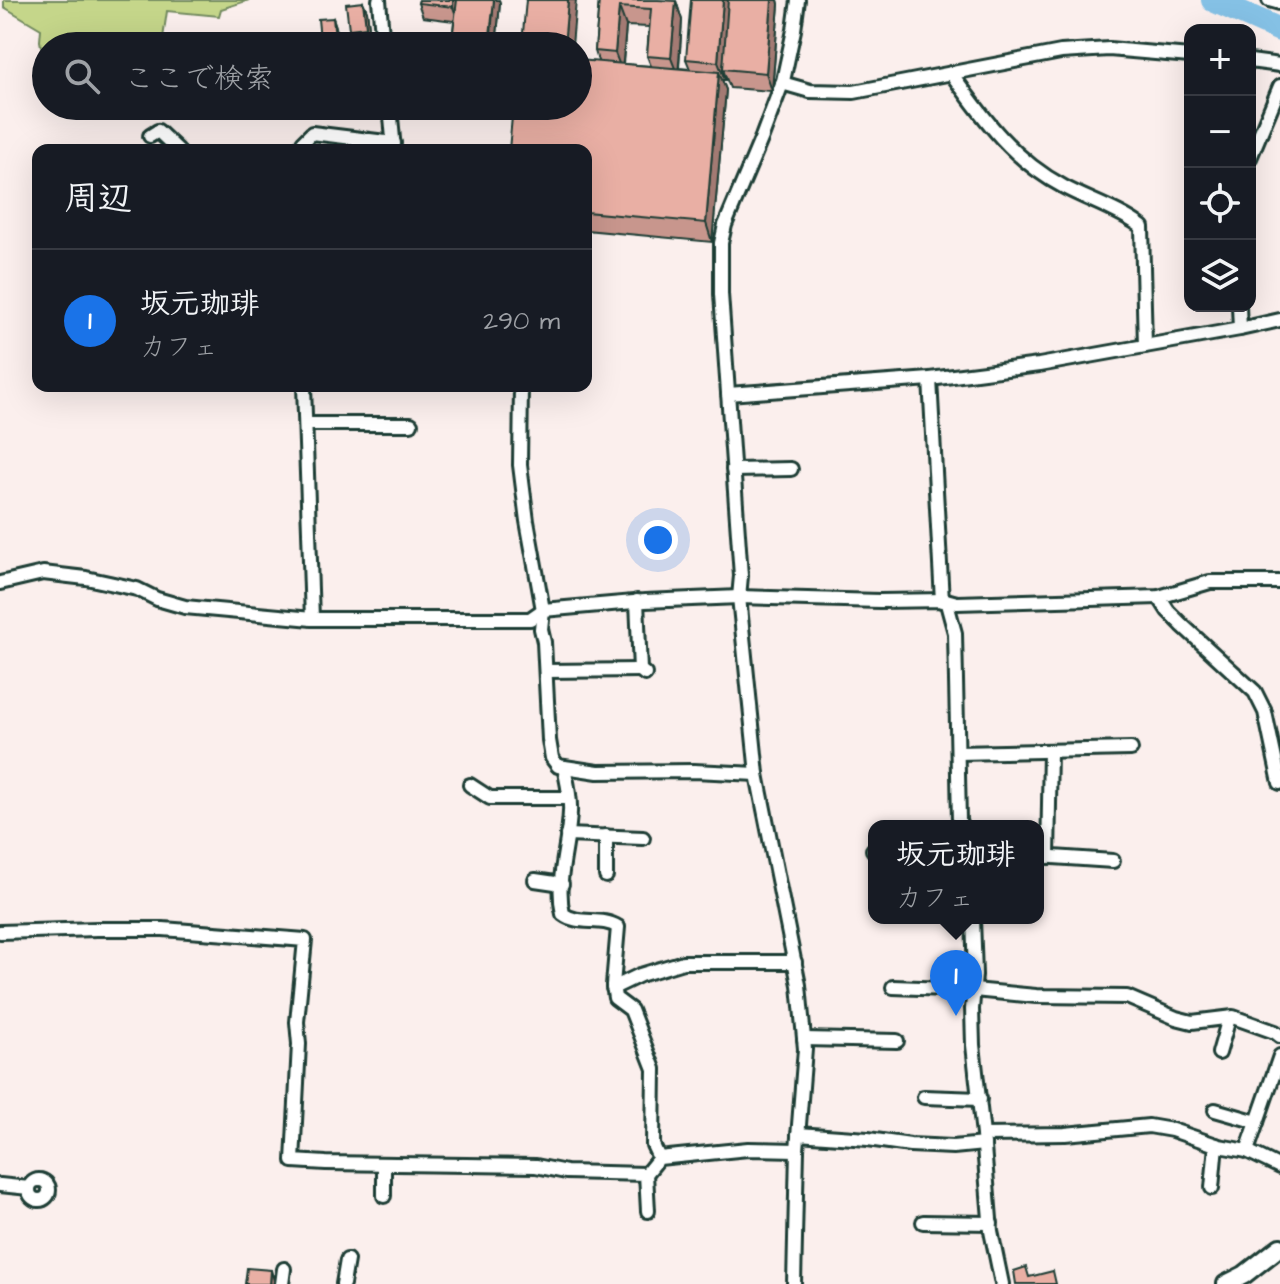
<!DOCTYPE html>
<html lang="ja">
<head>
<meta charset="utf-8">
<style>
  :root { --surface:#171b24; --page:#20242c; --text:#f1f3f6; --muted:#9ea1a6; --line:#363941; --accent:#1a73e8 }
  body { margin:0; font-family:"Architects Daughter","Klee One",sans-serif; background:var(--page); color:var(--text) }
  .controls { position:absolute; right:24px; top:24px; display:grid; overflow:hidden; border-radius:16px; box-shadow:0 8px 32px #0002 }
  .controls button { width:72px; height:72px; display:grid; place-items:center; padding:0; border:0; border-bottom:2px solid var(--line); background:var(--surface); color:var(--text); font:40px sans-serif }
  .you { position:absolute; left:658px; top:540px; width:28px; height:28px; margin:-20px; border:6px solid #fff; border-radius:50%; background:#1a73e8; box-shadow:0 0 0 12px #1a73e833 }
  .badge { display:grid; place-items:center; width:52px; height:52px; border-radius:50%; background:var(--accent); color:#fff; font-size:26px; font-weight:700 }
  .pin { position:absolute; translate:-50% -66px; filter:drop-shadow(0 2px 4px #0008) }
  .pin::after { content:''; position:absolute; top:42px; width:28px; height:24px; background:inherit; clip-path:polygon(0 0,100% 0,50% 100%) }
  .popup { position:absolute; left:868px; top:820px; width:176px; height:104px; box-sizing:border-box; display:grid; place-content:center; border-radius:16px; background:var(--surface); filter:drop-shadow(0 2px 6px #0005); font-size:26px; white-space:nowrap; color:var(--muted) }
  .popup b { font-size:30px; color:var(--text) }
  .popup::after { content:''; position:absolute; left:50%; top:100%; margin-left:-16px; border:16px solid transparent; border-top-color:var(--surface) }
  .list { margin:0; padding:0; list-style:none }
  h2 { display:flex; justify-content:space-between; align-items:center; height:104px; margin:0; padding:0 32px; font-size:34px }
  h2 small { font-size:26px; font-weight:400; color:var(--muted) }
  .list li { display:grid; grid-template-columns:52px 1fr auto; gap:24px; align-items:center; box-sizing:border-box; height:144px; padding:0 32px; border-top:2px solid var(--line) }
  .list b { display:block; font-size:30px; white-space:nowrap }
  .list p { margin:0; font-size:26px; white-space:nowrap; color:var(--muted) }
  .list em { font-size:26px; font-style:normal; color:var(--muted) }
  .icon { flex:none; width:44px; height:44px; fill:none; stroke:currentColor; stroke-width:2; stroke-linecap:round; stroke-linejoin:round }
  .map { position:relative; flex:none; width:1280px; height:1284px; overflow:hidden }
  .search { position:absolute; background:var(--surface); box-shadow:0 8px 32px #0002; left:32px; top:32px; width:560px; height:88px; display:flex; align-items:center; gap:20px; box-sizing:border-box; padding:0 28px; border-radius:44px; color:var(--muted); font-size:30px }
  .panel { position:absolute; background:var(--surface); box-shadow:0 8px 32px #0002; left:32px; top:144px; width:560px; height:248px; border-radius:16px }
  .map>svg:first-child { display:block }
</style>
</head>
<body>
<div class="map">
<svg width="1280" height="1284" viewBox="0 0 1280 1284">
  <rect width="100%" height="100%" fill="#fbefed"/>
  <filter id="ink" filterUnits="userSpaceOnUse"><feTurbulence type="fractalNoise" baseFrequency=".0125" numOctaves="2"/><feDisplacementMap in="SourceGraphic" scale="16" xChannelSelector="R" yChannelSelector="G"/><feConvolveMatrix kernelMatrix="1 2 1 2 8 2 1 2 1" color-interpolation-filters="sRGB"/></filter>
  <g filter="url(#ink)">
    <!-- green -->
    <polygon fill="#c5d68a" stroke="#728a5f" stroke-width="2" points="4,0 249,0 221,9 219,16 167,11 163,38 160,46 46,46 46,74 40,41 41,29 4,7"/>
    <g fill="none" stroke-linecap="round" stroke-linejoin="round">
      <!-- river -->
      <polyline stroke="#85c1e5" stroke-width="24" points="1213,0 1280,30"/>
      <defs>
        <g id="street">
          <polyline points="379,0 383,46"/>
          <polyline points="1269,0 1280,3"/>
          <polyline points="1250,61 1280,65"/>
          <path d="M951,73c33,46 62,87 113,114 24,13 56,23 78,40l3,119"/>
          <polyline points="782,83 810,91 854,92 1061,52 1109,49 1190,56"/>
          <polyline points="390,106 394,150"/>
          <polyline points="150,136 158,131 178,150"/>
          <polyline points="302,150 303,142 312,133 394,143"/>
          <polyline points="1250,158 1280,86"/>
          <polyline points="1239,306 1240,329"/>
          <polyline points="930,379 942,601"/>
          <polyline points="304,386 312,619"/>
          <polyline points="521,386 520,465 527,521 543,610 541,629 544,642 549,740 552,758 558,766 598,772 694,771 757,774"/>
          <polyline points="728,394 930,379 1039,365 1240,329 1280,320"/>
          <polyline points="306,424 411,424"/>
          <polyline points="733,470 791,469"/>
          <polyline points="0,583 43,573 86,578 137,589 157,599 185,607 312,619 530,619 543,610 645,601 739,597 880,601 946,600 957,603 1159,597 1210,582 1280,582"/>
          <polyline points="1159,597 1168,611 1182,625 1255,692 1265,712 1280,783"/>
          <polyline points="946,600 955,633 959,821 961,826"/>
          <polyline points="637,601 640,670 645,674"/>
          <polyline points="546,671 640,670"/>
          <polyline points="958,753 1131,749"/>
          <path d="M564,767c3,15 7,30 6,45 -1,33 -15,69 -7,102 16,12 38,2 55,13l-5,58 2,13 16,12 23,59 -1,76 6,13"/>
          <polyline points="470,785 490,798 569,798"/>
          <polyline points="567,835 643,838"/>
          <polyline points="873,850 874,850"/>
          <polyline points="1038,856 1113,861"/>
          <polyline points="1048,857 1050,751"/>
          <polyline points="606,876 606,836"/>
          <polyline points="535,880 562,884"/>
          <polyline points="973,918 975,975 972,1009 973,1045 983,1135 991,1231 1002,1284"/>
          <polyline points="0,932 97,929 163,929 305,940 297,1022 299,1044 293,1161 326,1163 536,1166 566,1172 646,1174 659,1158 748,1149 797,1150"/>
          <polyline points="893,987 974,990 1036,996 1127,997 1176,1018 1192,1022 1233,1017 1275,1032 1280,1036"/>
          <polyline points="613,988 640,975 683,962 795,962"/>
          <polyline points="804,1039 897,1041"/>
          <polyline points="1219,1053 1229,1018"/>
          <polyline points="924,1097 980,1099"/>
          <polyline points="1215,1110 1257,1122"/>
          <polyline points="798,1134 868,1139 910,1145 953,1147 984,1144"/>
          <polyline points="983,1135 1065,1134 1149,1126 1172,1130 1219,1146 1247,1151 1280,1167"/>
          <polyline points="1247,1151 1280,1056"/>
          <polyline points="646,1174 648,1211"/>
          <circle cx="39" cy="1190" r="10"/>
          <polyline points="0,1185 29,1188"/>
          <polyline points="1212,1188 1216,1145"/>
          <polyline points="384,1196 384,1164"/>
          <polyline points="923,1222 991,1223"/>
          <polyline points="282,1284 284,1269"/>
          <polyline points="343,1284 347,1260"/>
          <polyline points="794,1284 797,1150 805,1049 799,985 757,774 739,597 741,576 721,294 721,243 725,225 762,137 783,81 794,30 798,0"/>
        </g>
        <polyline id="secondary" points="1226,1284 1244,1275 1280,1247"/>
      </defs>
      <!-- street casing -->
      <use href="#street" stroke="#1f3d34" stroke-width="18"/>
      <!-- secondary casing -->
      <use href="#secondary" stroke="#1f3d34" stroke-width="22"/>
      <!-- street -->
      <use href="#street" stroke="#fff" stroke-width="12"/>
      <!-- secondary -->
      <use href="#secondary" stroke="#fff" stroke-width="16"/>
    </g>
    <!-- wall -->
    <g fill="#c8968d" stroke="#1f3d34" stroke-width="2" fill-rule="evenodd">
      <polygon points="419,0 499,0 500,3 496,46 454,46 452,40 454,21 423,17 418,3"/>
      <path d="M599,0l77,1 6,19 -3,48 11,1 -4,-10 86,-59h6l1,4 -7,87 -42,-3 -5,-13v5h-3l4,10 -14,152 -126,-12v-80l12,-89 -3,-10zM626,26l23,1 -2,29 4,10 -28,-2z"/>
      <polygon points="363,2 367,11 370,36 352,39 349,29"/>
      <polygon points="333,18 336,27 338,46 310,46 321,42 320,39"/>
    </g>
    <!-- shaded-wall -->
    <g fill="#a37a73" stroke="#1f3d34" stroke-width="2">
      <polygon points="453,0 460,0 458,21 453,7"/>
      <polygon points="494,0 499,0 500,3 496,46 490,46"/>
      <polygon points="568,0 576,0 572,46 564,46"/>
      <polygon points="723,0 731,0 723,69 725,75 725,80 718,62"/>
      <polygon points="772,0 778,0 779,4 772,91 766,73"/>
      <polygon points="676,1 682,20 678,76 671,58"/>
      <polygon points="363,2 367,11 370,36 366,27"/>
      <polygon points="619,7 626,26 622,71 615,53"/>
      <polygon points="333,18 336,27 338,46 335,38"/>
      <polygon points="719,72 726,90 712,242 706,223"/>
      <polygon points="271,1270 274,1280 274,1284 270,1284"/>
    </g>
    <!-- building -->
    <g fill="#e9afa4" stroke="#1f3d34" stroke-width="2">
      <polygon points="419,0 453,0 453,7 418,3"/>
      <polygon points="457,0 494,0 489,44 452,40"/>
      <polygon points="526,0 568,0 564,46 534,46 522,44"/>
      <polygon points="599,0 658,0 676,1 671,58 647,56 651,9 619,7 615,53 595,51"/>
      <polygon points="691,0 723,0 718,62 686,59"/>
      <polygon points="728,0 772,0 766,73 723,69"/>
      <polygon points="363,2 366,27 349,29 346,4"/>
      <polygon points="333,18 335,38 320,39 318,19"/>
      <polygon points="368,40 368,46 344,46 344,44"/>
      <polygon points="333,41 334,46 310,46 310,44"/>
      <polygon points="578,60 719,72 706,223 586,212 586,150 509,150 513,106 578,106"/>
      <polygon points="1026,1267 1029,1277 1053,1271 1056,1284 1016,1284 1014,1271"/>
      <polygon points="247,1268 271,1270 270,1284 245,1284"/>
    </g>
  </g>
</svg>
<div class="controls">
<button>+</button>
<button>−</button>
<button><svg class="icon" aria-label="locate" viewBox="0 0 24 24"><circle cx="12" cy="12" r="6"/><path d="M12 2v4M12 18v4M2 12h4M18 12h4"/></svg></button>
<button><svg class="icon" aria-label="layers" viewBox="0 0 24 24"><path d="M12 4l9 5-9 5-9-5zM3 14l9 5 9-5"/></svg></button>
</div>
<div class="you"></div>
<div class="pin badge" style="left:956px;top:1016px">1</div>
<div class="popup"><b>坂元珈琲</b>カフェ</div>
<div class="search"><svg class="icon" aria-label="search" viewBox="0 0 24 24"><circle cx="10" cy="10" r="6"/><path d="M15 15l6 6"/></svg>ここで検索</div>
<section class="panel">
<h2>周辺<small></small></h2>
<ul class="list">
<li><span class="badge">1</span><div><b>坂元珈琲</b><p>カフェ</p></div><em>290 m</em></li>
</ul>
</section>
</div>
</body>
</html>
